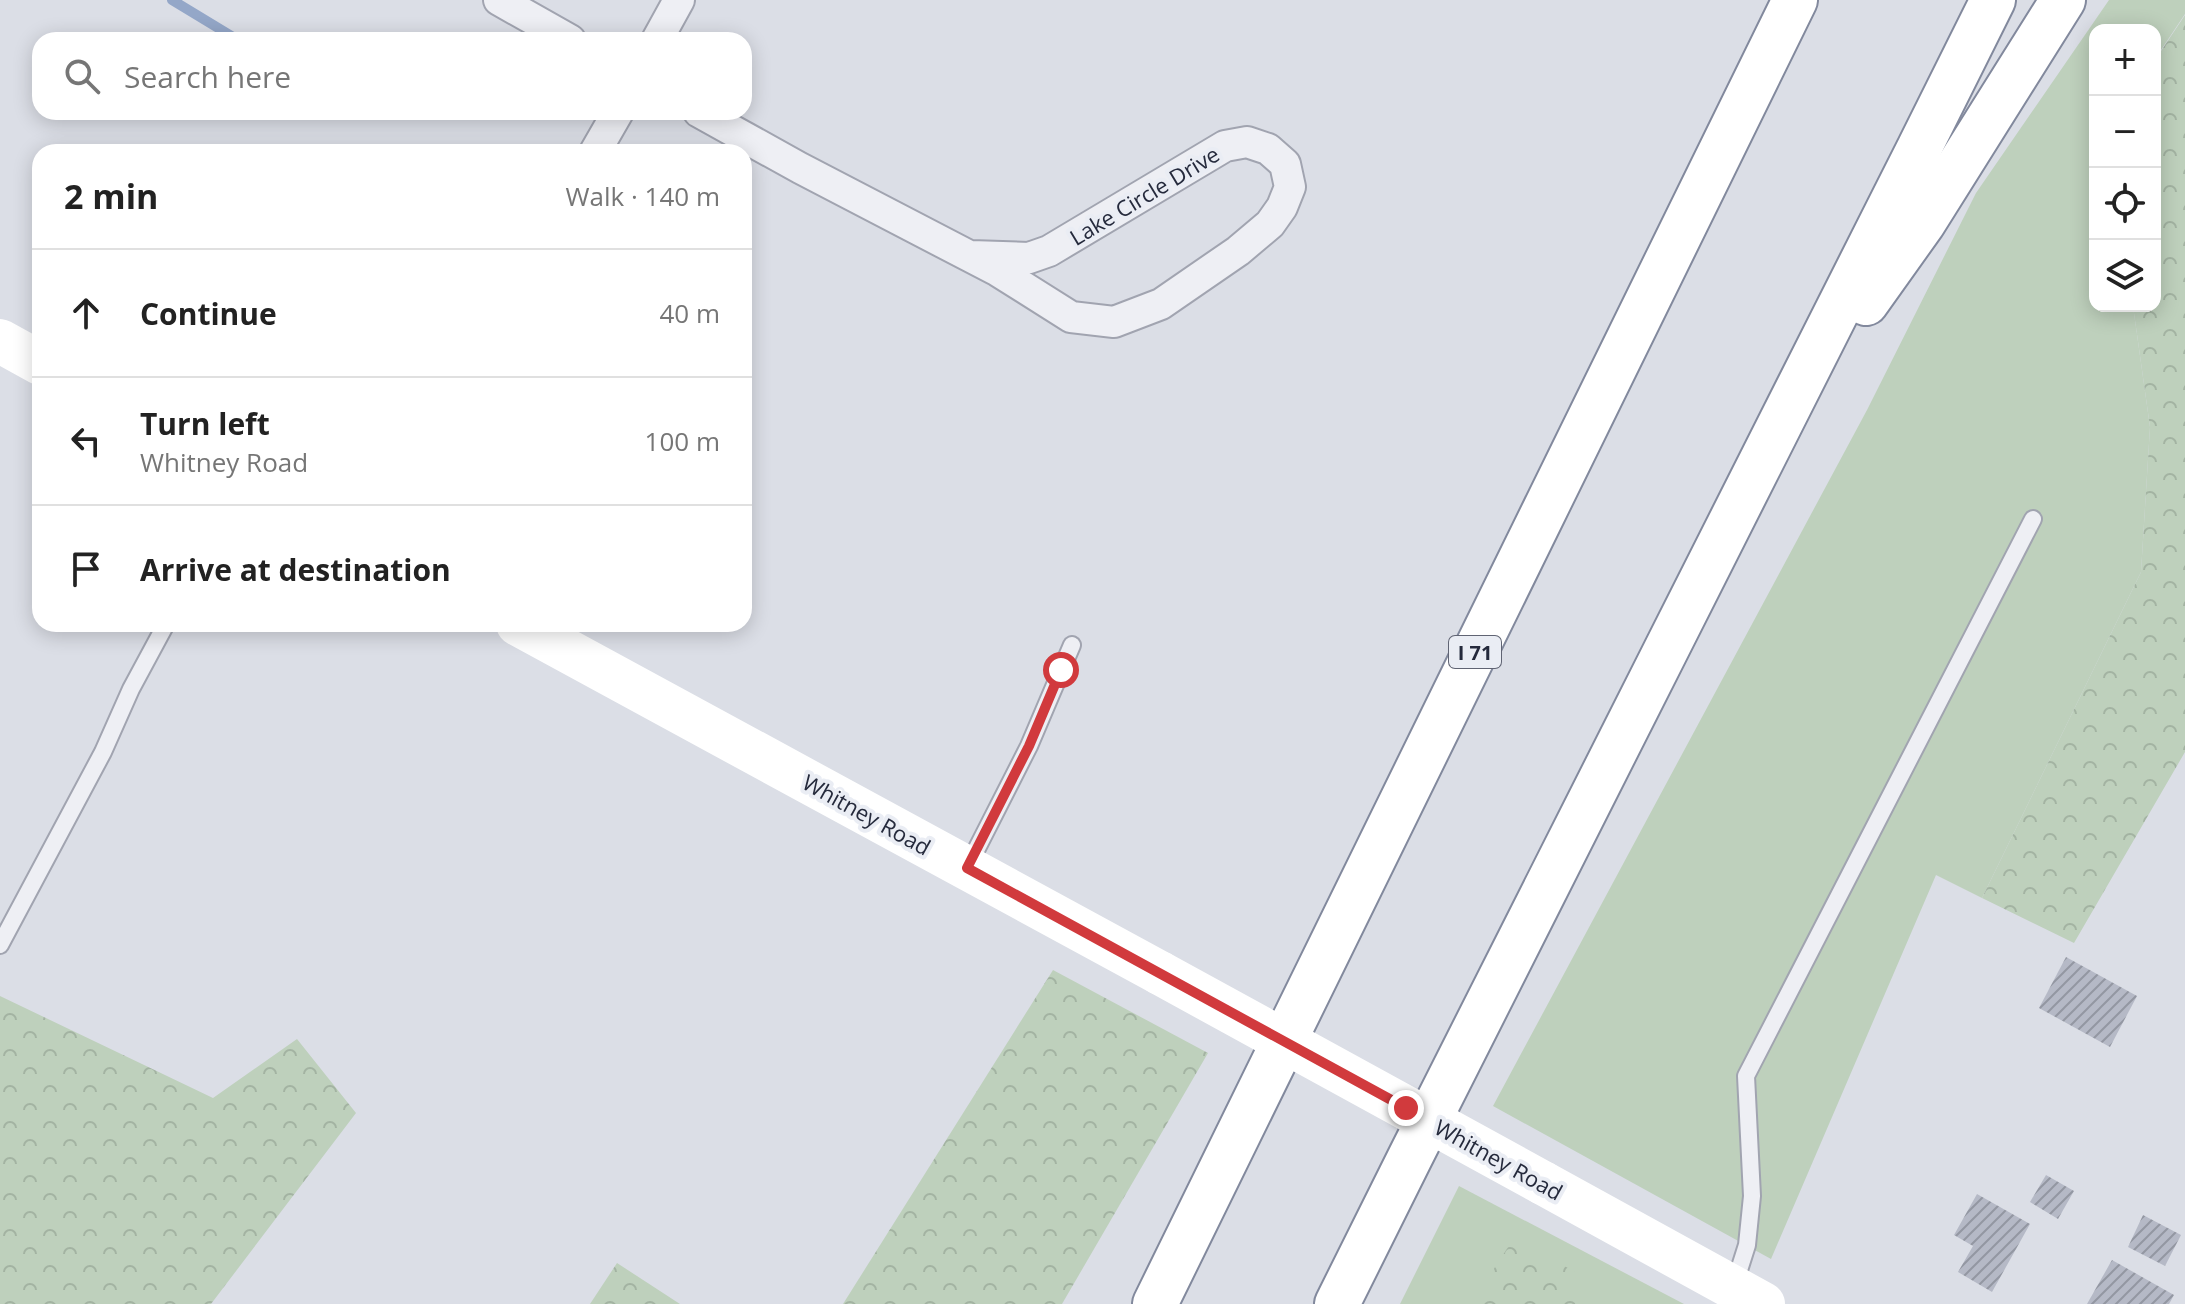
<!DOCTYPE html>
<html lang="en">
<head>
<meta charset="utf-8">
<style>
  :root { --surface:#fff; --page:#f2f2f2; --text:#222; --muted:#767676; --line:#e0e0e0 }
  body { margin:0; font-family:"Open Sans",sans-serif; background:var(--page); color:var(--text) }
  .controls { position:absolute; right:24px; top:24px; display:grid; overflow:hidden; border-radius:16px; box-shadow:0 4px 20px #0003 }
  .controls button { width:72px; height:72px; display:grid; place-items:center; padding:0; border:0; border-bottom:2px solid var(--line); background:var(--surface); color:var(--text); font:40px sans-serif }
  .stop { position:absolute; width:24px; height:24px; margin:-18px; border:6px solid #d13a3d; border-radius:50%; background:#fff }
  .stop.end { background:#d13a3d; border-color:#fff; box-shadow:0 2px 8px #0008 }
  .list { margin:0; padding:0; list-style:none }
  h2 { display:flex; justify-content:space-between; align-items:center; height:104px; margin:0; padding:0 32px; font-size:34px }
  h2 small { font-size:26px; font-weight:400; color:var(--muted) }
  .list li { display:grid; grid-template-columns:52px 1fr auto; gap:24px; align-items:center; box-sizing:border-box; height:128px; padding:0 32px; border-top:2px solid var(--line) }
  .list b { display:block; font-size:30px; white-space:nowrap }
  .list p { margin:0; font-size:26px; white-space:nowrap; color:var(--muted) }
  .list em { font-size:26px; font-style:normal; color:var(--muted) }
  .icon { flex:none; width:44px; height:44px; fill:none; stroke:currentColor; stroke-width:2; stroke-linecap:round; stroke-linejoin:round }
  .map { position:relative; flex:none; width:2185px; height:1304px; overflow:hidden }
  .search { position:absolute; background:var(--surface); box-shadow:0 4px 20px #0003; left:32px; top:32px; width:720px; height:88px; display:flex; align-items:center; gap:20px; box-sizing:border-box; padding:0 28px; border-radius:24px; color:var(--muted); font-size:30px }
  .panel { position:absolute; background:var(--surface); box-shadow:0 4px 20px #0003; left:32px; top:144px; width:720px; height:488px; border-radius:24px }
  .map>svg:first-child { display:block }
</style>
</head>
<body>
<div class="map">
<svg width="2185" height="1304" viewBox="0 0 2185 1304">
  <defs>
    <pattern id="forest-crowns" width="20" height="18" patternUnits="userSpaceOnUse" patternTransform="scale(2)"><rect width="20" height="18" fill="#bed0bc"/><path d="M2 6a3 3 0 1 1 6 0M12 15a3 3 0 1 1 6 0" fill="none" stroke="#a3b3a2"/></pattern>
    <pattern id="building-hatch" width="6" height="6" patternUnits="userSpaceOnUse" patternTransform="scale(2)"><rect width="6" height="6" fill="#b5b9c6"/><path d="M-1 1l2-2M0 6l6-6M5 7l2-2" fill="none" stroke="#9397a2"/></pattern>
  </defs>
  <rect width="100%" height="100%" fill="#dbdee6"/>
  <!-- grass -->
  <g fill="#bed0bc">
    <polygon points="2109,0 2185,0 2185,14 2155,59 2155,30 2095,30 2095,306 2133,306 2150,427 2141,572 1982,898 1936,875 1771,1259 1493,1106 1867,410 1976,193"/>
    <polygon points="1459,1186 1684,1304 1400,1304"/>
  </g>
  <!-- forest -->
  <g fill="url(#forest-crowns)">
    <polygon points="2185,15 2185,752 2074,943 1982,898 2141,572 2150,427 2133,306 2155,306 2155,60"/>
    <polygon points="1053,970 1208,1053 1062,1304 843,1304"/>
    <polygon points="0,996 213,1098 297,1039 356,1113 211,1304 0,1304"/>
    <polygon points="1514,1238 1586,1278 1575,1304 1471,1304"/>
    <polygon points="617,1263 680,1304 590,1304"/>
  </g>
  <g fill="none" stroke-linecap="round" stroke-linejoin="round">
    <!-- stream -->
    <polyline stroke="#94a7c8" stroke-width="10" points="172,0 238,40"/>
  </g>
  <!-- building -->
  <g fill="url(#building-hatch)">
    <polygon points="2066,957 2137,996 2110,1047 2039,1008"/>
    <polygon points="2046,1175 2074,1191 2058,1219 2030,1202"/>
    <polygon points="1977,1194 2030,1224 1992,1292 1958,1272 1973,1246 1954,1235"/>
    <polygon points="2143,1215 2181,1235 2165,1266 2128,1247"/>
    <polygon points="2112,1260 2174,1295 2169,1304 2087,1304"/>
  </g>
  <g fill="none" stroke-linecap="round" stroke-linejoin="round">
    <defs>
      <g id="lane">
        <polyline points="968,866 1029,746 1072,645"/>
        <polyline points="0,945 103,752 131,689 166,624"/>
        <polyline points="1734,1286 1747,1245 1752,1196 1746,1076 2033,519"/>
      </g>
      <g id="street">
        <polyline points="499,0 570,40"/>
        <polyline points="657,40 679,0"/>
        <polyline points="699,112 800,168 998,271 1071,317 1114,322 1161,304 1238,251 1270,224 1282,207 1290,187 1285,164 1268,149 1247,142 1225,146 1049,251 1029,258 971,256"/>
        <polyline points="595,152 618,112"/>
      </g>
      <g id="highway">
        <polyline points="1866,303 1923,223 2063,0"/>
        <polyline points="1155,1304 1795,0"/>
        <path d="M1337,1304c216,-436 440,-868 656,-1304"/>
      </g>
    </defs>
    <!-- lane casing -->
    <use href="#lane" stroke="#a1a4b0" stroke-width="20"/>
    <!-- street casing -->
    <use href="#street" stroke="#a1a4b0" stroke-width="34"/>
    <!-- highway casing -->
    <use href="#highway" stroke="#82899d" stroke-width="48"/>
    <!-- lane -->
    <use href="#lane" stroke="#eeeff4" stroke-width="16"/>
    <!-- street -->
    <use href="#street" stroke="#eeeff4" stroke-width="30"/>
    <!-- secondary -->
    <g stroke="#fff" stroke-width="44">
      <polyline points="0,341 40,363"/>
      <polyline points="518,624 1160,973"/>
      <polyline points="1543,1183 1763,1304"/>
    </g>
    <!-- highway -->
    <use href="#highway" stroke="#fff" stroke-width="44"/>
    <!-- secondary-bridge -->
    <polyline stroke="#fff" stroke-width="44" points="1160,973 1543,1183"/>
  </g>
  <g fill="none" stroke-linecap="round" stroke-linejoin="round">
    <!-- route -->
    <polyline stroke="#d13a3d" stroke-width="10" points="1061,670 1029,746 967,868 1406,1108"/>
  </g>
  <g text-anchor="middle" dominant-baseline="central" stroke-width="8" stroke-linejoin="round" paint-order="stroke">
    <!-- shield labels -->
    <rect fill="#eaedf4" stroke="#606473" stroke-width="2" x="1449" y="636" width="52" height="32" rx="6"/>
    <g font-size="20" font-weight="bold" fill="#252a3c">
      <text x="1475" y="652">I 71</text>
    </g>
    <!-- street labels -->
    <g font-size="22" fill="#252a3c" stroke="#eaedf4">
      <text transform="translate(1144 195) rotate(-31)">Lake Circle Drive</text>
      <text transform="translate(867 814) rotate(29)">Whitney Road</text>
      <text transform="translate(1499 1159) rotate(29)">Whitney Road</text>
    </g>
  </g>
</svg>
<div class="controls">
<button>+</button>
<button>−</button>
<button><svg class="icon" aria-label="locate" viewBox="0 0 24 24"><circle cx="12" cy="12" r="6"/><path d="M12 2v4M12 18v4M2 12h4M18 12h4"/></svg></button>
<button><svg class="icon" aria-label="layers" viewBox="0 0 24 24"><path d="M12 4l9 5-9 5-9-5zM3 14l9 5 9-5"/></svg></button>
</div>
<div class="stop" style="left:1061px;top:670px"></div>
<div class="stop end" style="left:1406px;top:1108px"></div>
<div class="search"><svg class="icon" aria-label="search" viewBox="0 0 24 24"><circle cx="10" cy="10" r="6"/><path d="M15 15l6 6"/></svg>Search here</div>
<section class="panel">
<h2>2 min<small>Walk · 140 m</small></h2>
<ul class="list">
<li><svg class="icon" aria-label="ahead" viewBox="0 0 24 24"><path d="M12 20V5M6 11l6-6 6 6"/></svg><div><b>Continue</b></div><em>40 m</em></li>
<li><svg class="icon" aria-label="left" viewBox="0 0 24 24"><path d="M17 20v-9H6M10 6l-5 5 5 5"/></svg><div><b>Turn left</b><p>Whitney Road</p></div><em>100 m</em></li>
<li><svg class="icon" aria-label="arrive" viewBox="0 0 24 24"><path d="M6 21V4h12l-3 4 3 4H6"/></svg><div><b>Arrive at destination</b></div></li>
</ul>
</section>
</div>
</body>
</html>
